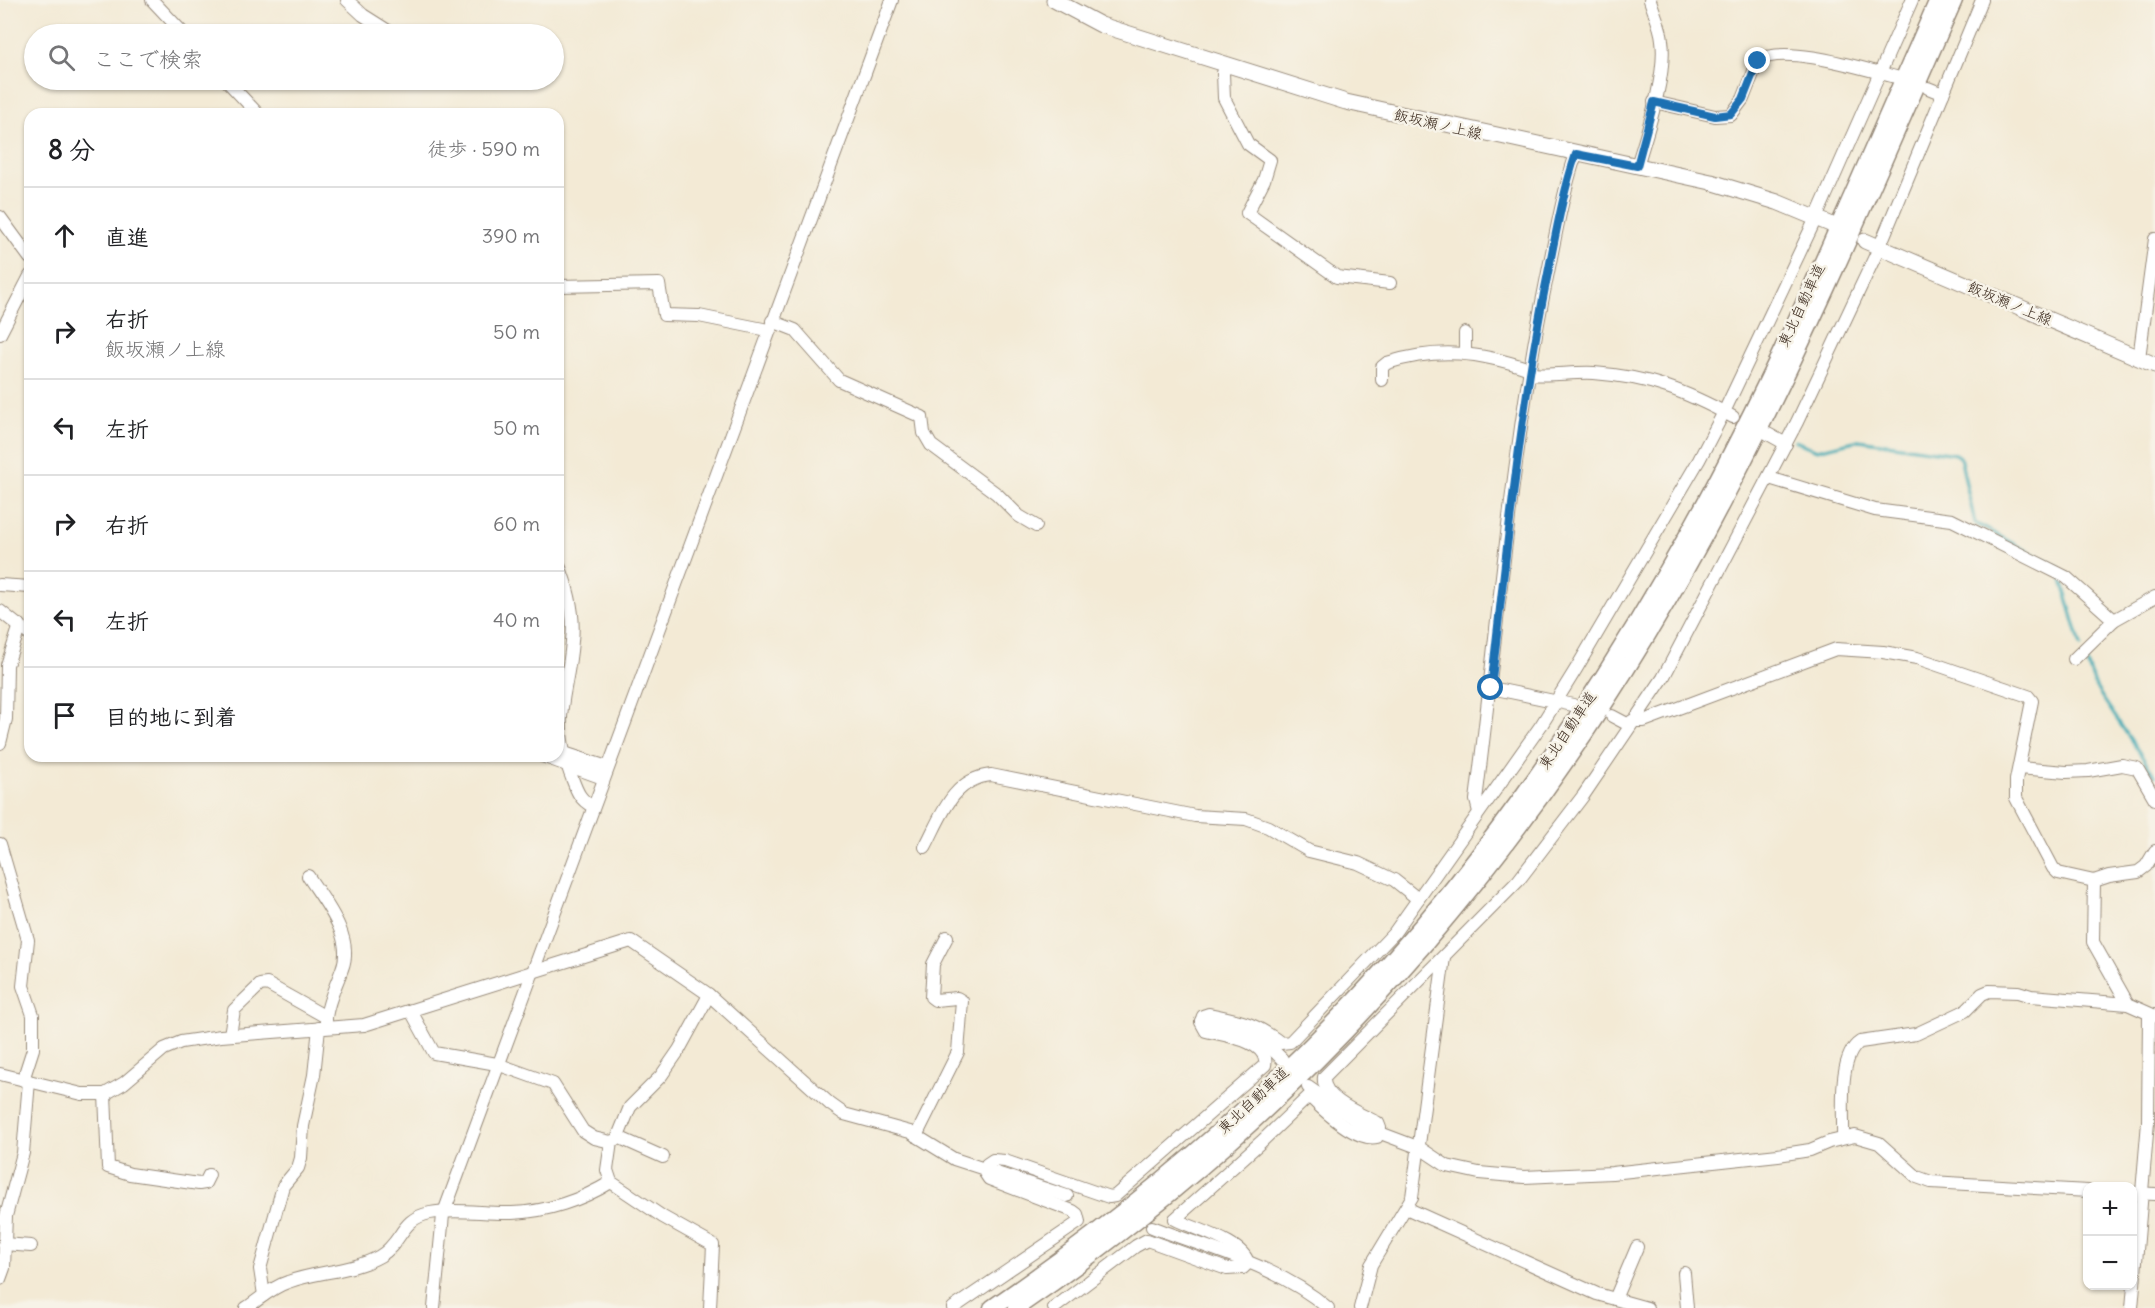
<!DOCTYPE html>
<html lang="ja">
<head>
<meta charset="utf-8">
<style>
  :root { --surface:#fff; --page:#f6f6f6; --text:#202124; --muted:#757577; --line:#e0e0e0 }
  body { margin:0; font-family:Delius,"Klee One",sans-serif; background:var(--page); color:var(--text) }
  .controls { position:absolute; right:18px; bottom:18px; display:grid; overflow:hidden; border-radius:12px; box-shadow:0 2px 4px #0004 }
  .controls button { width:54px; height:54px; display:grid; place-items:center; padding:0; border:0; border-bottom:2px solid var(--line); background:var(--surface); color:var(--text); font:30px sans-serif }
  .stop { position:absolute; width:18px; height:18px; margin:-14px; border:4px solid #1f6fb2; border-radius:50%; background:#fff }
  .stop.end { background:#1f6fb2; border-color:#fff; box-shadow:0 2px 6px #0008 }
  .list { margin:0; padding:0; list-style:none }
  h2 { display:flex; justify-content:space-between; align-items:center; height:78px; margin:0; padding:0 24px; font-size:26px }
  h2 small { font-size:20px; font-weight:400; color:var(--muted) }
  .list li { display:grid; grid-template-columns:39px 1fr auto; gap:18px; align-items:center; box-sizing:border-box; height:96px; padding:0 24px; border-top:2px solid var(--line) }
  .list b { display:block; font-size:22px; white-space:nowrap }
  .list p { margin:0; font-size:20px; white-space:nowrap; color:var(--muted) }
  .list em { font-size:20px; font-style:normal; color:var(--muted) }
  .icon { flex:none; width:33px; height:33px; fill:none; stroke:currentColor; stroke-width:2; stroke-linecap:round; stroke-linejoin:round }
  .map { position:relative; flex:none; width:2155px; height:1308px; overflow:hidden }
  .search { position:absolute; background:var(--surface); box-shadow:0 2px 4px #0004; left:24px; top:24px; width:540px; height:66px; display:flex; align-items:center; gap:15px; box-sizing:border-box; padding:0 21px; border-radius:33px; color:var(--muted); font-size:22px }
  .panel { position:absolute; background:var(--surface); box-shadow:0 2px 4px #0004; left:24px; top:108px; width:540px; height:654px; border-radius:18px }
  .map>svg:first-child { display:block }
</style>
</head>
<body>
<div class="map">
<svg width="2155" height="1308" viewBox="0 0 2155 1308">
  <rect width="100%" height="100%" fill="#f7f3e8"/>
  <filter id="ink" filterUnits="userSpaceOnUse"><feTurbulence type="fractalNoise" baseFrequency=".0167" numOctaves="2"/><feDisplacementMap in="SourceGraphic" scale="12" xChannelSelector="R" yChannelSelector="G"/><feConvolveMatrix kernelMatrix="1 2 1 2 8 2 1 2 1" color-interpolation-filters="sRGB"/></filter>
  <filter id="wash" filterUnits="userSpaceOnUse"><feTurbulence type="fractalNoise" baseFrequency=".008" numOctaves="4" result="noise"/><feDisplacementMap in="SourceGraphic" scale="24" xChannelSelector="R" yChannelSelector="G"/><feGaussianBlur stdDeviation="1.35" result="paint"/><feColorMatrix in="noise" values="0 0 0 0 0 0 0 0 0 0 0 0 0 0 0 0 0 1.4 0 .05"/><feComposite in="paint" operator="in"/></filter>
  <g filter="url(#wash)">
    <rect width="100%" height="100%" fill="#f3ead5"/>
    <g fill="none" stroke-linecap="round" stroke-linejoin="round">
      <!-- stream -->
      <g stroke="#3babb6" stroke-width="3">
        <polyline points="1795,441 1817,450 1859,440 1956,454 1960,457 1975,523 2059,568"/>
        <polyline points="2062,580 2081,646"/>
        <polyline points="2084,655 2096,688 2155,776"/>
      </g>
    </g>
  </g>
  <g filter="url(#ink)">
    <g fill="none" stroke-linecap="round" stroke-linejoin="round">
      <defs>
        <g id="minor">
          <polyline points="152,0 184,34"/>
          <polyline points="347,0 363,15 393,34"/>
          <polyline points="1226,66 1223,73 1224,98 1248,144 1270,160 1264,180 1247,213 1337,277 1390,283"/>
          <polyline points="226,80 258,114"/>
          <polyline points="1928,88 1943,94"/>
          <path d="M1654,102l61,14 16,-1 12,-16 15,-38c25,-18 109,9 138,16"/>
          <path d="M1637,166c10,-34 30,-91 25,-126 -1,-13 -8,-27 -12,-40"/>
          <polyline points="0,217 30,258"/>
          <polyline points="558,286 659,284 664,315 699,316 768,330"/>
          <polyline points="772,321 795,330 839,380 922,417 924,433 931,445 997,494 1019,516 1036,526"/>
          <polyline points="1465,333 1465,353"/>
          <polyline points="0,334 30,276"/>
          <polyline points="2139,358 2155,239"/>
          <path d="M1529,374c22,2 43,-2 65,-1 56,4 91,18 139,44"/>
          <path d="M1382,380v-13l5,-4c52,-16 92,-11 143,6"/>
          <polyline points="1768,434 1786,444"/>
          <polyline points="1769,478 1875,510 1952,520 2066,577 2114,620"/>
          <path d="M558,563c10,24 17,52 14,78 -4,53 -22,76 -2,132 6,15 8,26 22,33"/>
          <polyline points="0,585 30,587"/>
          <polyline points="0,611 30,635"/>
          <polyline points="2074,659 2114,620 2155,597"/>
          <polyline points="1491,688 1573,705"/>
          <polyline points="1612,716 1629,725"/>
          <polyline points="1632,721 1644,721 1836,649 1883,652 1917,658 2028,696 2032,701 2016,780 2016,798 2053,868 2058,873 2094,881 2109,876 2138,872 2146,866 2155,851"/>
          <polyline points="0,743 6,719 7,665 20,625"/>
          <polyline points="564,753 607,767"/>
          <polyline points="542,756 603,778"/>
          <polyline points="2019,768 2066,772 2088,771 2122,765 2137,768 2155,799"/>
          <path d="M1479,812l-3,-12c22,-172 35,-347 70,-518 9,-43 16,-87 30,-128"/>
          <polyline points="0,844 28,940 23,986 33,1015 33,1049 23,1080"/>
          <path d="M925,847c16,-30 27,-68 66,-72l204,41 51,3 22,8 41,24 49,12 36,17 24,19"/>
          <path d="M308,876c16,25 47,61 34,93 -6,17 -13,29 -16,48"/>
          <polyline points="2094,881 2093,942 2128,1004 2155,1016"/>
          <polyline points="411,1011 434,1053 497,1064 553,1084 583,1131 594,1138 611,1142 617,1139 630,1107 661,1076 679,1050 709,995"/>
          <polyline points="1201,1021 1251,1033 1264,1041 1282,1059"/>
          <polyline points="230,1035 234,1010 260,985 267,984 326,1017 326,1024"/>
          <polyline points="0,1074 82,1094 105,1094 124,1083 164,1049 181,1042 221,1036 364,1025 631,941 708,994 830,1104 844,1114 910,1132 954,1159 1067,1196"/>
          <polyline points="1308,1087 1367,1128 1420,1148 1447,1166 1479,1173 1524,1177 1612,1173 1778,1155 1810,1150 1829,1142 1855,1136 1879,1143 1917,1177 1931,1182 2088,1191"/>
          <polyline points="105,1094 108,1167 130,1174 199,1184 205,1183 209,1175"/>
          <polyline points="916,1136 958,1052 962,1001 957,998 935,1000 931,997 933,964 947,937"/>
          <polyline points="618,1137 663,1157"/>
          <path d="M1843,1138c1,-26 -6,-81 17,-96l56,-8 49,-23 17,-17 7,-3 29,1 13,4 97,8"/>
          <polyline points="611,1142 607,1170 611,1182 663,1217 713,1245 710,1308"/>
          <polyline points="2132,1193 2155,1194"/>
          <polyline points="1406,1208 1597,1294 1647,1308"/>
          <path d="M1152,1227c60,23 127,39 176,81"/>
          <polyline points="4,1244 31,1246"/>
          <polyline points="1684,1273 1687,1308"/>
          <polyline points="0,1279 4,1268 6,1216 23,1153 29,1081"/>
          <polyline points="264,1295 260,1269 283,1186 298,1168 301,1158 303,1126 314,1075 319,1028"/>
          <polyline points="1615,1299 1637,1247"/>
          <path d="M246,1308c14,-9 26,-21 42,-26 30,-11 64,-10 92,-26 23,-14 20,-37 50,-43 26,-5 55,1 82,0 34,-1 70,-13 99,-31"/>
          <polyline points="434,1308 443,1215 892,0"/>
          <path d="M953,1308l126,-86 -2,-8 -4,-3 -84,-32 -4,-6 2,-9 6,-4 12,1 104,36 6,-1 150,-131c5,-24 -42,-30 -59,-34l-5,-9 2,-6 6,-2c32,7 44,8 72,29l9,-1 104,-109 148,-209 34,-55 123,-209 25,-48 92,-194 96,-218"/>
          <path d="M1054,1308l82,-62 11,-6 80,29 16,-1 5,-5c-5,-22 -55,-34 -73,-44l86,-77 48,-46c14,14 47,46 68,41l3,-9 -2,-5c-15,-8 -57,-24 -54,-46l194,-196 65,-85 80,-118 134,-256 82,-174 103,-248"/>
          <polyline points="1360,1308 1371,1265 1412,1197 1444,957"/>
          <polyline points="2132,1308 2148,1122 2149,1015"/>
        </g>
        <g id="major">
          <polyline points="1054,0 1101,25 1346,102 1711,182 1777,202 1830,224"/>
          <polyline points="1865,241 2155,365"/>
        </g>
        <g id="highway">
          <path d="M992,1308c172,-118 331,-258 462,-421 78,-98 149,-204 212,-314 106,-182 187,-380 272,-573"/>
          <path d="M1016,1308c312,-211 543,-490 715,-823 82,-158 151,-322 223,-485"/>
        </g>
      </defs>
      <!-- minor casing -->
      <use href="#minor" stroke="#978a7a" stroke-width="14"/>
      <!-- major casing -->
      <use href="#major" stroke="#978a7a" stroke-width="17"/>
      <!-- highway casing -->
      <use href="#highway" stroke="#978a7a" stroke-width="19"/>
      <!-- minor -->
      <use href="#minor" stroke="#fff" stroke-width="12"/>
      <!-- major -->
      <use href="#major" stroke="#fff" stroke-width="15"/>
      <!-- highway -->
      <use href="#highway" stroke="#fff" stroke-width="16"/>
    </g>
  </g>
  <g fill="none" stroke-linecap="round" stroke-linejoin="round" filter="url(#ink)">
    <!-- route -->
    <path stroke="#1f6fb2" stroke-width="8" d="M1491,688c16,-139 29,-278 57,-415 8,-40 15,-81 28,-119l61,12 17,-64 61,14 16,-2 12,-15 15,-38"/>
  </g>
  <g text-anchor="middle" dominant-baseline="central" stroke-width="5" stroke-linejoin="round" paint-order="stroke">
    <!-- street labels -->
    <g font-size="15" fill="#3b2a1e" stroke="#f7f3e8">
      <text transform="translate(1438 124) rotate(13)">飯坂瀬ノ上線</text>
      <text transform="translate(2010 303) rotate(23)">飯坂瀬ノ上線</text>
      <text transform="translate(1801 305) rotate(-65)">東北自動車道</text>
      <text transform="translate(1567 730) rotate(-56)">東北自動車道</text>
      <text transform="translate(1253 1100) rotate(-43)">東北自動車道</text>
    </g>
  </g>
</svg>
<div class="controls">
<button>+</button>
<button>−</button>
</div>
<div class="stop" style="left:1491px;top:688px"></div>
<div class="stop end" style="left:1758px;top:61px"></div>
<div class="search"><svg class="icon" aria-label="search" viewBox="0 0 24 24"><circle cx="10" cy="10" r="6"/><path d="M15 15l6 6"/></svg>ここで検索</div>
<section class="panel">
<h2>8 分<small>徒歩 · 590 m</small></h2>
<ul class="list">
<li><svg class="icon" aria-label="ahead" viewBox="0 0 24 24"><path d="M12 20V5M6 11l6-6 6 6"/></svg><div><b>直進</b></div><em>390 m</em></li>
<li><svg class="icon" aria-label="right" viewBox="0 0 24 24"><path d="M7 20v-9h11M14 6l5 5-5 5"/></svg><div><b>右折</b><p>飯坂瀬ノ上線</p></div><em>50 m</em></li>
<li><svg class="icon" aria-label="left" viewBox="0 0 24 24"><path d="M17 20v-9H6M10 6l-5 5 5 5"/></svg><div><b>左折</b></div><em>50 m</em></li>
<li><svg class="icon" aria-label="right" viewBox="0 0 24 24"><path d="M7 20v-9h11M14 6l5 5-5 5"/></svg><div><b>右折</b></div><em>60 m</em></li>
<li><svg class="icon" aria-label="left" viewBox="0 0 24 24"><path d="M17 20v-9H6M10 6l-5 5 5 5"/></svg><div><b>左折</b></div><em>40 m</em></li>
<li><svg class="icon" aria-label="arrive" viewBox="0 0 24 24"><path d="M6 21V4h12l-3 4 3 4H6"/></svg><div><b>目的地に到着</b></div></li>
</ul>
</section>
</div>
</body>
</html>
